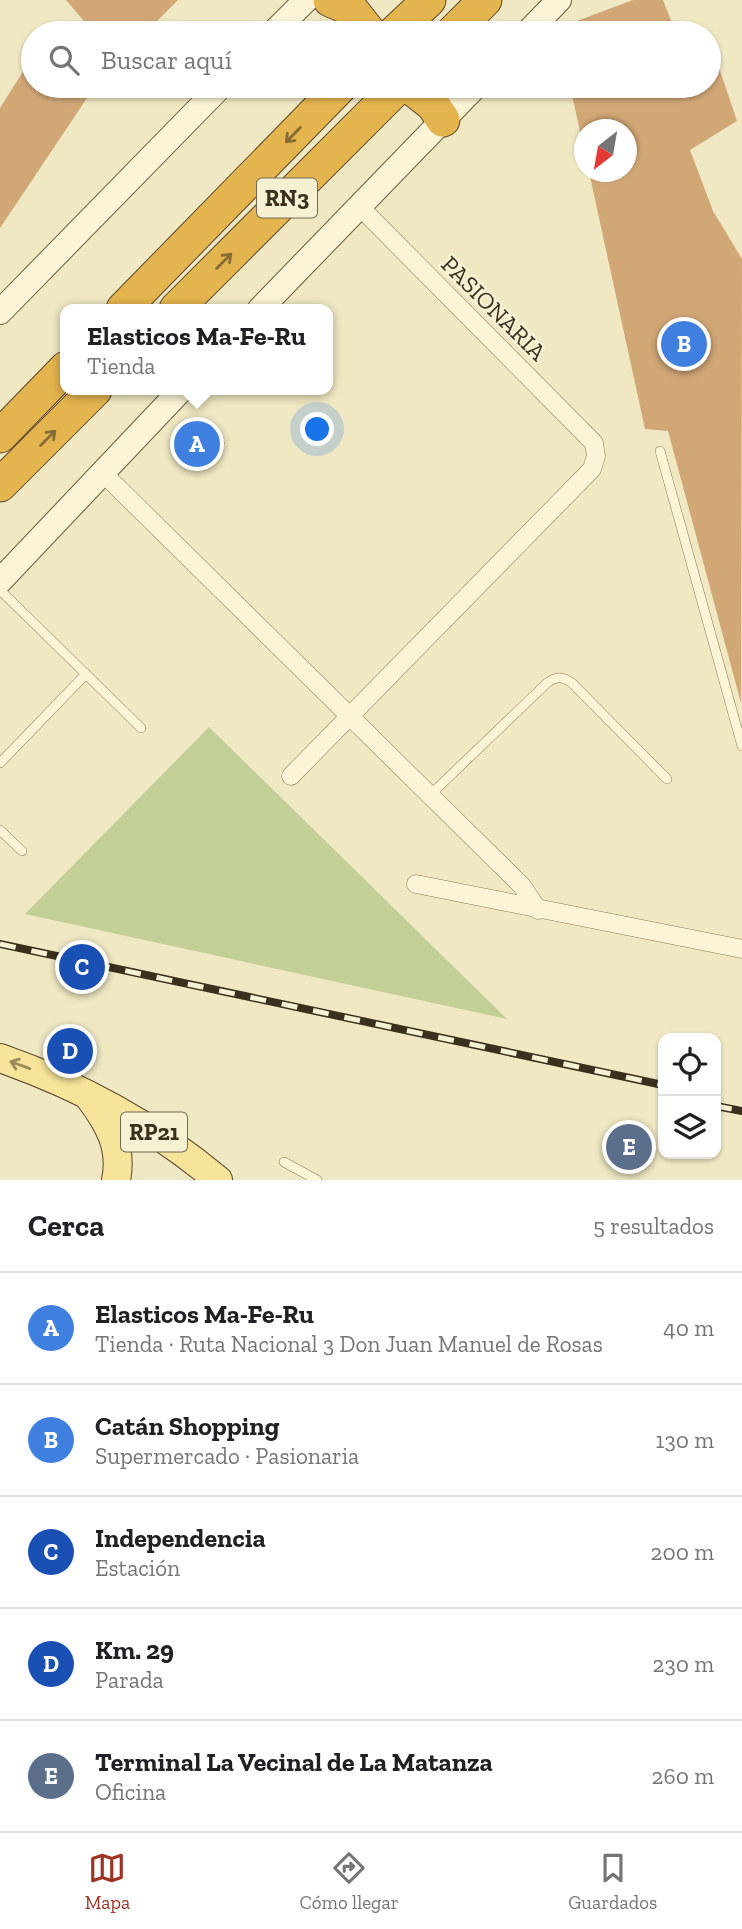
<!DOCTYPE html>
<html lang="es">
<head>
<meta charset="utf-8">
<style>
  :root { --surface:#fff; --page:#f2f2f2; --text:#202124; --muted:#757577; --line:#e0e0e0; --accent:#9e3325 }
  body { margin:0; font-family:"Zilla Slab",serif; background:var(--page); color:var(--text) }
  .controls { position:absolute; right:21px; bottom:21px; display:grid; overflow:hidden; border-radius:14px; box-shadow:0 2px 5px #0004 }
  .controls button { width:63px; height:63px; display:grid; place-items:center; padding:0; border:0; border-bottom:2px solid var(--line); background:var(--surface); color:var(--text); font:35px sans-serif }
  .compass { position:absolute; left:574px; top:119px; width:63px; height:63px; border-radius:50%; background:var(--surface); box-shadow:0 2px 5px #0004; rotate:211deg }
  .you { position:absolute; left:318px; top:430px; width:24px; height:24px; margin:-18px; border:5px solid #fff; border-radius:50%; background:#1a73e8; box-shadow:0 0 0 10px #1a73e833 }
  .badge { display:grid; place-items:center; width:46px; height:46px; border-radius:50%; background:var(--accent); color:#fff; font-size:23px; font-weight:700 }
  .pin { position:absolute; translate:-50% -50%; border:4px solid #fff; box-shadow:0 2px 7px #0006 }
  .popup { position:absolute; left:60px; top:304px; width:273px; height:91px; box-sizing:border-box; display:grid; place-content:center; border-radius:14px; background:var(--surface); filter:drop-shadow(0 2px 5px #0005); font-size:23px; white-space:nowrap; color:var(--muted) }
  .popup b { font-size:26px; color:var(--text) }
  .popup::after { content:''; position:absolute; left:50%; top:100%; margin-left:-14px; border:14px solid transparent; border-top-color:var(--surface) }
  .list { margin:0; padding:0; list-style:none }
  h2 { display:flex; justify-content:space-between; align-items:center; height:91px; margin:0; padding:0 28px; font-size:30px }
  h2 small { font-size:23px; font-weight:400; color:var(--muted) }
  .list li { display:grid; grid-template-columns:46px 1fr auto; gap:21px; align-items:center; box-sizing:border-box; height:112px; padding:0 28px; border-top:2px solid var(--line) }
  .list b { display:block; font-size:26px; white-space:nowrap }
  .list p { margin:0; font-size:23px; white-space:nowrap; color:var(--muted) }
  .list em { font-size:23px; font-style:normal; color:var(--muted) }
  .icon { flex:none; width:38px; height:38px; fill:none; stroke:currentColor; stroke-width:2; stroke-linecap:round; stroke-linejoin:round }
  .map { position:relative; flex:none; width:742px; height:1180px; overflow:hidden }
  .search { position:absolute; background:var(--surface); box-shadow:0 2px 5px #0004; left:21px; right:21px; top:21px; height:77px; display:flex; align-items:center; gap:18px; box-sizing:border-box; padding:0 24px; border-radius:38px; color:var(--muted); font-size:26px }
  .sheet { height:651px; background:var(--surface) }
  nav { display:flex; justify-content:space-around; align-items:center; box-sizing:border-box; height:98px; border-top:2px solid var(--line); background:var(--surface); font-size:19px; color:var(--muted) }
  nav a { display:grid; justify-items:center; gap:4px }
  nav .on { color:var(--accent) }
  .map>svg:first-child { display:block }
</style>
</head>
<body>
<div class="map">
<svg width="742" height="1180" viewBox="0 0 742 1180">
  <rect width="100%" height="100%" fill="#f0e8c3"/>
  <!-- green -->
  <polygon fill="#c2cf96" points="209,727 507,1019 25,914"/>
  <!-- building -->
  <g fill="#d1a776">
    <polygon points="66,0 178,0 145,33 94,33"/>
    <polygon points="633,0 663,0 676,33 559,33 558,28"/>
    <polygon points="709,38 737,121 690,150 713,211 742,259 741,703 668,431 645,429 589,172 626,172 626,130 584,130 583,145 570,86 709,86"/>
    <polygon points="33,56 33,86 95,86 0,228 0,108"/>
    <polygon points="198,417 225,443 197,471 170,446"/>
  </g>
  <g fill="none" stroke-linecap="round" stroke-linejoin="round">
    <defs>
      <g id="lane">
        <polyline points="660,451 742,746"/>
        <polyline points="0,590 141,728"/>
        <polyline points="0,763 86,674"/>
        <path d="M430,795l117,-112c10,-7 15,-7 25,0l95,96"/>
        <polyline points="0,830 22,851"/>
        <polyline points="284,1162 317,1180"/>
      </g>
      <g id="street">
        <polyline points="103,473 522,886 538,910"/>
        <polyline points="291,776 592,469 596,456 594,443 360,207"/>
        <polyline points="416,884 742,949"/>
      </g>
      <g id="secondary">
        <polyline points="273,33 306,0"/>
        <polyline points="527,33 559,0"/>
        <polyline points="260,309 476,86"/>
        <polyline points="0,312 221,86"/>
        <polyline points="0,581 181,390"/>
      </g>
      <g id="primary">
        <path d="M0,1058c82,29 151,66 218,122"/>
        <path d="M89,1097c19,25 34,50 27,83"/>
      </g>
      <g id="highway">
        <polyline points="330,0 351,9 370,33"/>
        <polyline points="394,33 429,0"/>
        <polyline points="452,33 485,0"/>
        <polyline points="409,86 433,105 443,120"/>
        <polyline points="123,309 341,86"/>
        <polyline points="176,309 399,86"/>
        <polyline points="0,436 66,368"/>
        <polyline points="0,485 95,390"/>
      </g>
    </defs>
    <!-- lane casing -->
    <use href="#lane" stroke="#8c7a58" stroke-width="10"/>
    <!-- street casing -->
    <use href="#street" stroke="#8c7a58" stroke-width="19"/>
    <!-- secondary casing -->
    <use href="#secondary" stroke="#6d5b3c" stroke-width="26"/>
    <!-- primary casing -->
    <use href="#primary" stroke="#59472d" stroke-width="30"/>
    <!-- highway casing -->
    <use href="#highway" stroke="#59472d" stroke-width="35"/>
    <!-- lane -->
    <use href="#lane" stroke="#fbf4d6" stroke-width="9"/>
    <!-- street -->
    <use href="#street" stroke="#fbf4d6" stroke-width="18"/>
    <!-- secondary -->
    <use href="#secondary" stroke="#fbf4d6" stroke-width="24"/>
    <!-- primary -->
    <use href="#primary" stroke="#f5e499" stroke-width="28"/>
    <!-- highway -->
    <use href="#highway" stroke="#e4b44f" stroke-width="33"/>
    <defs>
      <g id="rail">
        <polyline points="0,944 663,1085"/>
        <polyline points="716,1106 742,1111"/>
      </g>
    </defs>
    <!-- rail casing -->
    <use href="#rail" stroke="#3b2f1d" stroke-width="8"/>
    <!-- rail -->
    <use href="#rail" stroke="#f7f1d3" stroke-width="5" stroke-dasharray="16" stroke-linecap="butt"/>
  </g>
  <!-- one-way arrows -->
  <defs><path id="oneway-shaft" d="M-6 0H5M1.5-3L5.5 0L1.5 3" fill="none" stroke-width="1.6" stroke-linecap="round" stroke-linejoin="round" transform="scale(1.75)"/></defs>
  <g stroke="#876b34">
    <use href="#oneway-shaft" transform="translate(293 135) rotate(134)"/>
    <use href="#oneway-shaft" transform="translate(224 261) rotate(-45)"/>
    <use href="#oneway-shaft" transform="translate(48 438) rotate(-45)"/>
  </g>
  <use stroke="#988a5b" href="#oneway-shaft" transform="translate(20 1065) rotate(-160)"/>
  <g text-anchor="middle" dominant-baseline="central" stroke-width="5" stroke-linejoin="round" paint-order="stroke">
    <!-- shield labels -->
    <g fill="#f7f1d3" stroke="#736954" stroke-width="2">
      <rect x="257" y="178.5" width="60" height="39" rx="5"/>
      <rect x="121" y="1112.5" width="66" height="39" rx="5"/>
    </g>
    <g font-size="23" font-weight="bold" fill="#3b2f1d">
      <text x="287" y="198">RN3</text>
      <text x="154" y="1132">RP21</text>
    </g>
    <!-- street labels -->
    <g font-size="24" fill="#3b2f1d" stroke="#f7f1d3">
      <text transform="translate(494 308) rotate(45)">PASIONARIA</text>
    </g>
  </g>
</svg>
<div class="controls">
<button><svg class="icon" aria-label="locate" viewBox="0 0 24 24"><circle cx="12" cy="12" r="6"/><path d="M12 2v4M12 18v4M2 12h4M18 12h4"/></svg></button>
<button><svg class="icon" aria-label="layers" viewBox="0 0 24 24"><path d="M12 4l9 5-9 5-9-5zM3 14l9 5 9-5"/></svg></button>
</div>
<svg class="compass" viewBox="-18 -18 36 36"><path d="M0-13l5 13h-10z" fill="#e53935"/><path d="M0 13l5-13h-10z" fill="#757577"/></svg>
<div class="you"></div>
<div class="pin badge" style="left:197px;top:444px;background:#3f7fe0">A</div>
<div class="popup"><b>Elasticos Ma-Fe-Ru</b>Tienda</div>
<div class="pin badge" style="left:684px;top:344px;background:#3f7fe0">B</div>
<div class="pin badge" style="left:82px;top:967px;background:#1a4fb4">C</div>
<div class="pin badge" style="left:70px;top:1051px;background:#1a4fb4">D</div>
<div class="pin badge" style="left:629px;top:1147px;background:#5c6f8a">E</div>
<div class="search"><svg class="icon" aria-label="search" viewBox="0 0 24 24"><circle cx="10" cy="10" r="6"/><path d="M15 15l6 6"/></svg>Buscar aquí</div>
</div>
<section class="sheet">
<h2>Cerca<small>5 resultados</small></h2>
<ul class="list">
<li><span class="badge" style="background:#3f7fe0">A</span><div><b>Elasticos Ma-Fe-Ru</b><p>Tienda · Ruta Nacional 3 Don Juan Manuel de Rosas</p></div><em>40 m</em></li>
<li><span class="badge" style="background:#3f7fe0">B</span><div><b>Catán Shopping</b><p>Supermercado · Pasionaria</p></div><em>130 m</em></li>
<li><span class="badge" style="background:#1a4fb4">C</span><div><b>Independencia</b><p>Estación</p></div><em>200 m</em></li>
<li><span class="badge" style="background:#1a4fb4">D</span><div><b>Km. 29</b><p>Parada</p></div><em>230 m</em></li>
<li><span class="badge" style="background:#5c6f8a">E</span><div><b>Terminal La Vecinal de La Matanza</b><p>Oficina</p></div><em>260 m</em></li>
</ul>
</section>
<nav>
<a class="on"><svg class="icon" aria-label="map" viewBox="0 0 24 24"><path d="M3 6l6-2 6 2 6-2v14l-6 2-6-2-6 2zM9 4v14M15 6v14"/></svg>Mapa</a>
<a><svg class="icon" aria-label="directions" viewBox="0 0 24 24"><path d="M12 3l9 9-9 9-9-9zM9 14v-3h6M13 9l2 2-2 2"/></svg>Cómo llegar</a>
<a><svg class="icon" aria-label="saved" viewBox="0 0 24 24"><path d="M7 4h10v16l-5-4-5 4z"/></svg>Guardados</a>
</nav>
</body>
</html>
